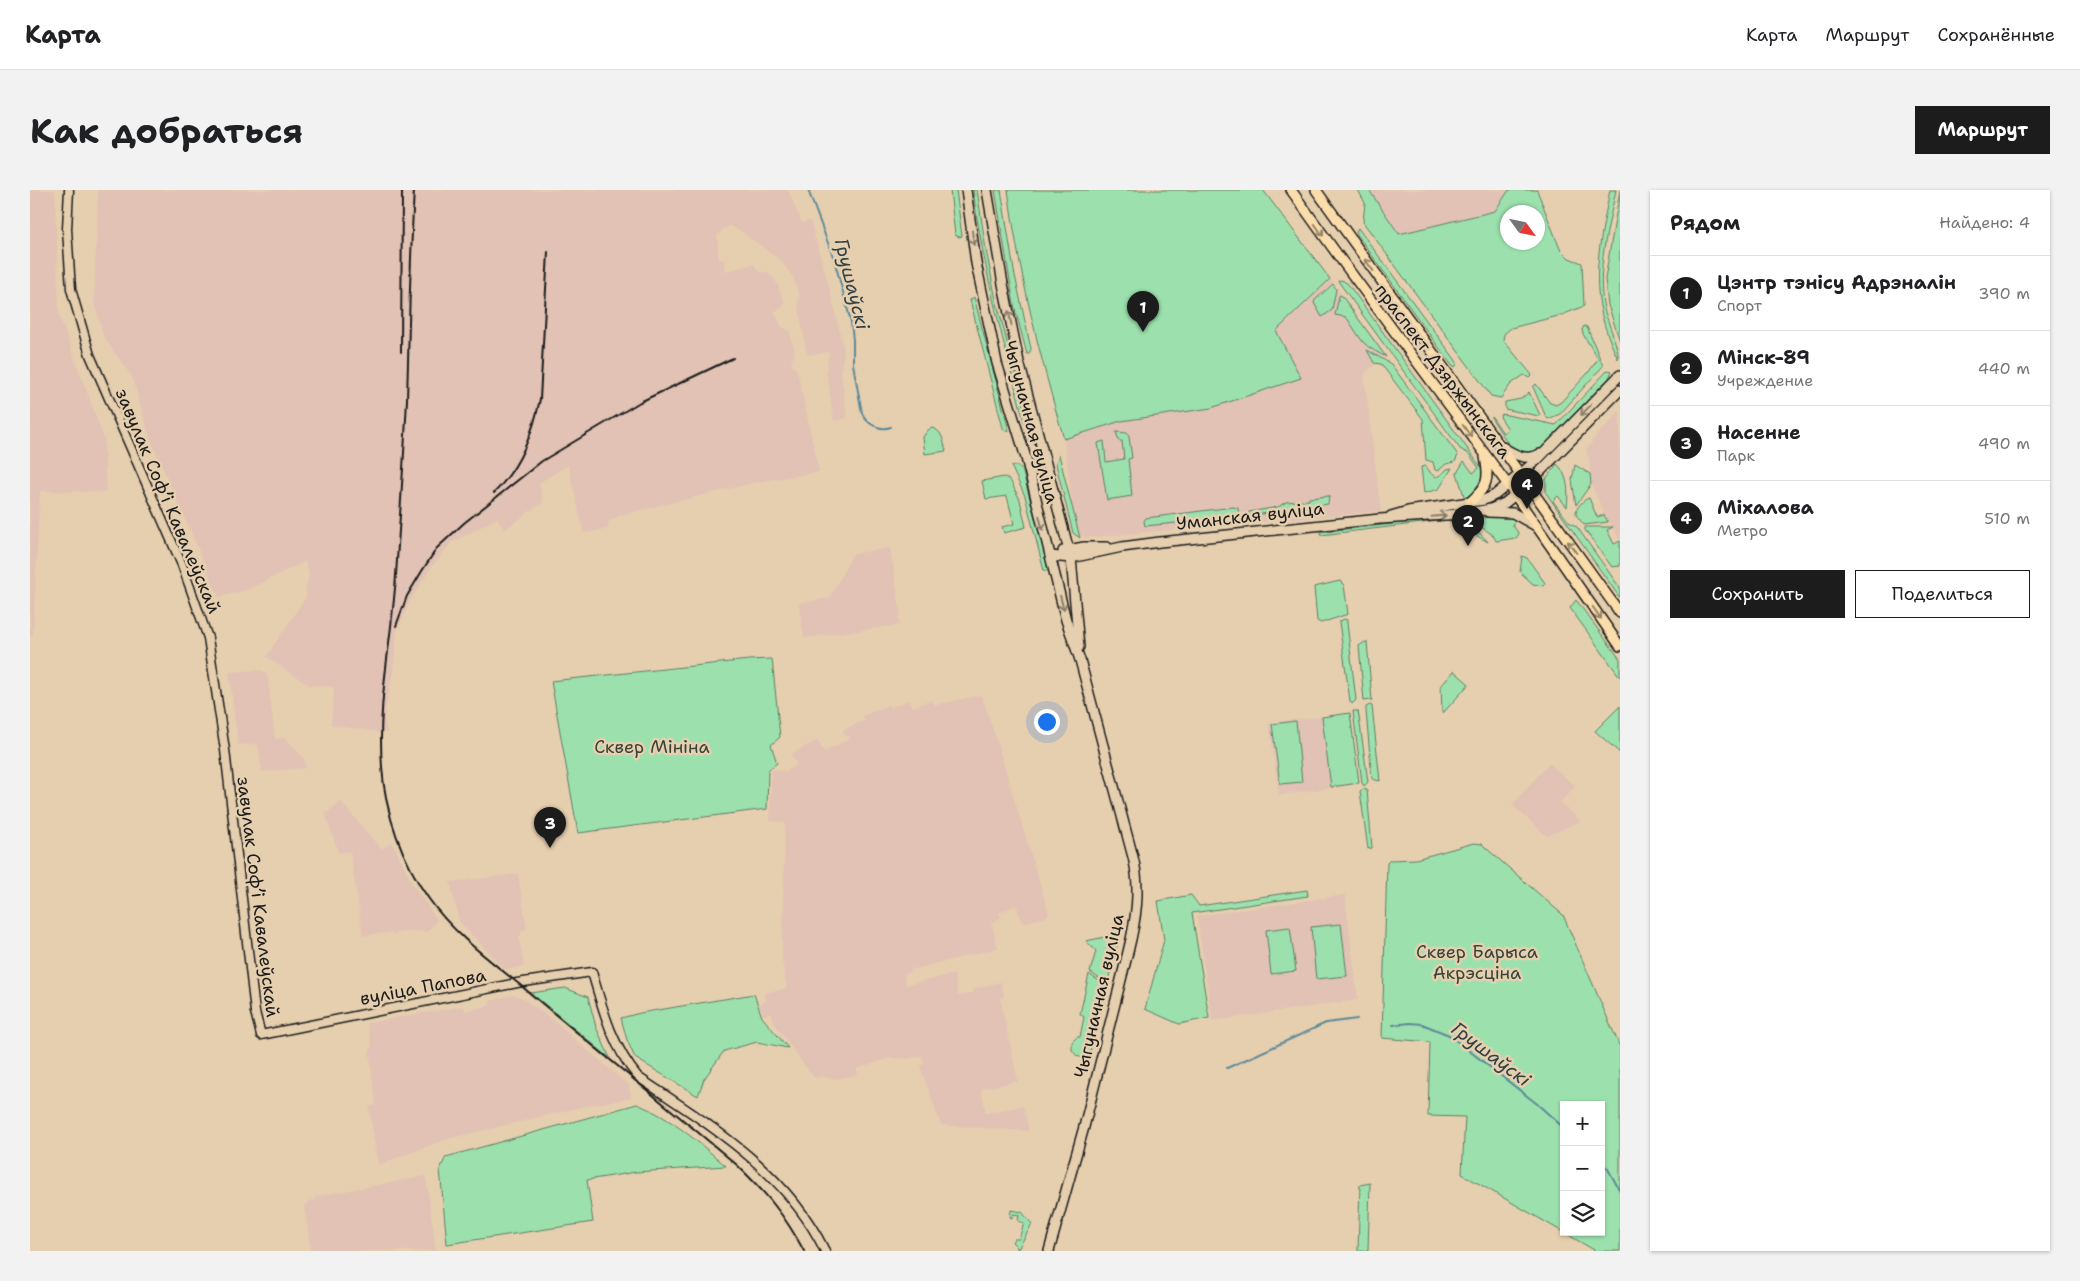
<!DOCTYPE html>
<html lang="ru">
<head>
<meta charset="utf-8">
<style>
  :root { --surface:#fff; --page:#f2f2f2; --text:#202124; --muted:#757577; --line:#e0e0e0; --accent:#1c1c1c }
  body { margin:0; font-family:"Shantell Sans",sans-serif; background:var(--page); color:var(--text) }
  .controls { position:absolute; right:15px; bottom:15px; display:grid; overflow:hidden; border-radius:0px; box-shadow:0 1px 4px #0004 }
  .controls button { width:45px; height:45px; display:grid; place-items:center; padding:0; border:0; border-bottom:1px solid var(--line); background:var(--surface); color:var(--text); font:25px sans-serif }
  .compass { position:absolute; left:1470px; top:15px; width:45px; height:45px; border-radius:50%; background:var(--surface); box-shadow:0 1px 4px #0004; rotate:123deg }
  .you { position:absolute; left:1016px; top:531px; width:18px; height:18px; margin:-12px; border:4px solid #fff; border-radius:50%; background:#1a73e8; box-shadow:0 0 0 8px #1a73e833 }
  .badge { display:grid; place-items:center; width:32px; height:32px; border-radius:50%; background:var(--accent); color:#fff; font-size:16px; font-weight:700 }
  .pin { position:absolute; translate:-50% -41px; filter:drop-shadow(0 1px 2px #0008) }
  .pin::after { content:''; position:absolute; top:26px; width:18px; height:15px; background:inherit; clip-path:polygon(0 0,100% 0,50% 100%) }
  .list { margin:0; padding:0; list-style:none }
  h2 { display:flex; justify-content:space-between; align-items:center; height:65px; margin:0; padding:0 20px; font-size:21px }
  h2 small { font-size:16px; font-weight:400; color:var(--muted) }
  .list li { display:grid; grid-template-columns:32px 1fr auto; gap:15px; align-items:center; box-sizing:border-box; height:75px; padding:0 20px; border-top:1px solid var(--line) }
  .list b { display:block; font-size:19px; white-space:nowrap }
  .list p { margin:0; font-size:16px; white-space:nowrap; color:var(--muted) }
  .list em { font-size:16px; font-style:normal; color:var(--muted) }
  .actions { display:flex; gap:10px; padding:15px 20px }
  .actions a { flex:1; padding:11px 0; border:1px solid var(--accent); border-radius:0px; text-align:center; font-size:18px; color:var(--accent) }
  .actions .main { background:var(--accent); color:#fff }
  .icon { flex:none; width:28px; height:28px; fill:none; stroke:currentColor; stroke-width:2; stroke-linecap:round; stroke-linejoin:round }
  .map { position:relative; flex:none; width:1590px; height:1061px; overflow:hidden; border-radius:0px }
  header { display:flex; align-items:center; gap:30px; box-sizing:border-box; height:70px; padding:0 25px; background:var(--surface); border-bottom:1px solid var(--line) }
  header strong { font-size:24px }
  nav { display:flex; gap:28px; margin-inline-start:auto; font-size:18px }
  .intro { display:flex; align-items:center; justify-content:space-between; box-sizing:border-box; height:120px; padding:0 30px }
  h1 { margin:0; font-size:35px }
  .button { padding:12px 22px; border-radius:0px; background:var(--accent); color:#fff; font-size:18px; font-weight:700 }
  main { display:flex; gap:30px; padding:0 30px }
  aside { flex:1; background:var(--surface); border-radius:0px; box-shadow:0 1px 4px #0004 }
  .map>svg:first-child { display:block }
</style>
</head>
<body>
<header>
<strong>Карта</strong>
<nav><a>Карта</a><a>Маршрут</a><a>Сохранённые</a></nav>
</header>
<div class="intro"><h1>Как добраться</h1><a class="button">Маршрут</a></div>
<main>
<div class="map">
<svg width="1590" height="1061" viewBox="0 0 1590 1061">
  <rect width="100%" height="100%" fill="#e6cfaf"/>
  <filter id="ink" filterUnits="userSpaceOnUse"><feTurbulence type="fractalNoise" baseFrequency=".02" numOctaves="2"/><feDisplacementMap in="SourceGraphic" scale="10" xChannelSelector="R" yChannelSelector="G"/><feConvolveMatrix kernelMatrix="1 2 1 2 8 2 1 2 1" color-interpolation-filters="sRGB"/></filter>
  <g filter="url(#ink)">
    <!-- built -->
    <g fill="#e1c2b4">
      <polygon points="0,0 25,0 29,125 74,249 76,302 10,301 3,446 0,446"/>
      <polygon points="68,0 758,0 772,33 780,30 801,104 814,161 811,180 817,228 804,231 796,180 799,162 777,165 768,114 769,105 763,87 750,70 709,40 700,36 693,39 687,46 689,70 694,70 695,81 724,74 729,82 737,82 745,89 754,111 753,117 744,122 752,137 760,141 765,165 762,169 762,176 767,180 789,282 727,292 591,325 578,332 578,339 554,343 538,275 509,293 513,312 474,340 467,328 420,354 398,382 380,411 367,441 363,482 354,527 357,543 301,535 304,497 279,495 236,467 276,407 276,398 279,384 275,371 218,400 189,407 121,251 102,187 74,147 64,112"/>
      <polygon points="1340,0 1479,0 1465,21 1369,44"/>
      <polygon points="1300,89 1356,165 1334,184 1351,321 1054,348 1046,345 1034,249 1091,231 1181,218 1271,188 1246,141"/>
      <polygon points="1590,221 1590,350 1574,323 1561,294 1559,269 1556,260 1566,246"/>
      <polygon points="860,358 871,426 868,426 870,435 774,448 769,413 801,408 800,407 823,364"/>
      <polygon points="231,480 236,483 238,490 245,549 255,548 274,568 276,578 232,582 228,554 208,555 199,482"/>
      <polygon points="951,505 962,536 1019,724 1014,728 993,733 986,715 969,723 971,727 961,733 968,758 881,780 881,782 874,784 876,795 924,784 928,806 943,803 943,799 971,792 974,807 970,808 988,891 951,899 956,923 993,916 999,941 911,935 890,876 894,874 892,866 878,869 860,868 827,879 828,885 804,889 792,886 784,888 746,836 740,823 733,826 729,814 737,811 734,803 757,798 752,771 755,632 740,631 741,580 756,581 767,575 761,564 788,550 794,562 820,549 819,545 815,547 813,540 835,530 833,526 858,515 860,518 879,510 883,517 902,509 905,515"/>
      <polygon points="1320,523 1330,594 1249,605 1239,533"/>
      <polygon points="1519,573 1545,596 1530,613 1551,631 1517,646 1482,615"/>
      <polygon points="311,612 351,659 362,652 385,698 407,730 397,742 382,741 362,744 362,742 333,746 320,661 309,663 295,624"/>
      <polygon points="488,684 496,734 496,740 492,741 489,749 494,776 476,780 430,733 420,692"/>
      <polygon points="1315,705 1328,810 1182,831 1167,726"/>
      <polygon points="483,805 491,807 528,834 543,848 599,895 601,908 561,915 417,949 348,975 339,917 346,915 339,861 342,856 337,833 434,816 435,821 460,815 460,811"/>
      <polygon points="396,986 406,1061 281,1061 274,1016 288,1006"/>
    </g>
    <!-- green -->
    <g fill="#9ce1ad" stroke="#5c7e64" fill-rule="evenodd">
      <polygon points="920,0 926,0 932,46 929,47 925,45"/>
      <path d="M943,0h4l9,60 9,45 33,129 -3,1c-20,-78 -42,-155 -52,-235z"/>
      <polygon points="965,0 971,0 984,81 1001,159 999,164 997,164 984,115"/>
      <path d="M978,0h255l67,89 -54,52 25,47 -90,30 -90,13 -57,18c-24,-82 -45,-165 -56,-249z"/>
      <path d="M1328,0h11l30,44 96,-23 14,-21h28l23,59 9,9 13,5 2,43 -22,9 -51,13 -7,6 -1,6 29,35 -3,3 -5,-3 -13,9 -10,14 -10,-2 -128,-174 2,-19zM1478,22h30v30h-30z"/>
      <path d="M1580,0h6c-8,38 -20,80 -12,119 3,11 16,42 14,50 -31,-64 -21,-102 -8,-169z"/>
      <polygon points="1590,0 1590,151 1578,115 1575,89"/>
      <polygon points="1328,38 1427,172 1426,176 1423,177 1328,46 1326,42"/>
      <polygon points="1312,90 1318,94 1453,280 1455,286 1448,303 1435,309 1427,283 1434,271 1443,283 1449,278 1439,264 1430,259 1308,91"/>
      <polygon points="1303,94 1306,99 1302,120 1292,127 1284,113 1285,110"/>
      <path d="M1310,105l2,1 44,61c-7,-4 -16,-8 -22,-14 -7,-8 -11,-17 -18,-26l-11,-2 4,-19z"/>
      <polygon points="944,107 979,241 974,240 973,238 940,110"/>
      <polygon points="1554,136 1557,137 1573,176 1530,224 1518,229 1516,227 1503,197 1506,194 1520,213 1526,215 1531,212 1558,183 1568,169 1553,144 1552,140"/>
      <polygon points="1337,160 1361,174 1428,265 1425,272 1416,274 1408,281 1405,280 1403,272 1396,270 1393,229 1351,174 1344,173"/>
      <polygon points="1578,180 1582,181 1579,188 1512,258 1498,265 1481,258 1462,229 1462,227 1473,243 1478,239 1470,227 1472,224 1526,235"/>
      <polygon points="1499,202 1510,225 1509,226 1475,219 1475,212 1491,209"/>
      <path d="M902,238c11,3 11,13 14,23l-21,3 -2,-17 5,-7z"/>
      <polygon points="1086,242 1097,243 1099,247 1102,268 1098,269 1102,306 1077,310 1068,253 1074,251 1076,272 1094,269 1092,251 1089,251"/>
      <polygon points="1029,265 1050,348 1043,343 1027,279 1026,272"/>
      <path d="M1527,274c11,10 12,28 10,43l-9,-11 -5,5 16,21 8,5 43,61v10l-74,-105v-14z"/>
      <polygon points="1545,275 1560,284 1561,294 1546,315 1542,290"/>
      <polygon points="981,276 988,276 992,279 1019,381 1014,381 995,306"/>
      <path d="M1396,276c8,13 10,14 21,3l5,-1 -13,21 -15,4 -3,-26z"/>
      <polygon points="974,287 980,290 990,310 996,337 974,343 972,337 984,334 977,306 956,309 952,291"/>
      <polygon points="1299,306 1298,314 1218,326 1219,322 1248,317 1256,312 1279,310 1279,308"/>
      <path d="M1559,308l8,19 7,-2 4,7 -24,3c-2,-3 -7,-8 -8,-11 -1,-6 8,-15 13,-16z"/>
      <polygon points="1203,317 1208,318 1209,327 1115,336 1114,331 1116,328"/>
      <polygon points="1476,325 1488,329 1482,334 1489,344 1486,348 1466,351 1463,345 1444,332 1444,329"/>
      <path d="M1418,328c12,1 33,14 40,24l-40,-22 -127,15 -1,-3z"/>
      <polygon points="1555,337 1583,337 1577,340 1584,354 1590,351 1590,376 1582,377 1555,340"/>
      <polygon points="1492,366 1497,368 1515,393 1513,396 1503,394 1490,382"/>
      <polygon points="1310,391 1314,395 1318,424 1291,433 1287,431 1284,397"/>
      <polygon points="1546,410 1590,469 1590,487 1540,418"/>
      <polygon points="1314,429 1317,430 1317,433 1326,510 1322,514 1320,511 1309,432"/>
      <polygon points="1335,452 1337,452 1342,510 1334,511 1329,456"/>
      <polygon points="742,469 750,547 741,555 747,573 738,580 737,619 548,643 521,491 719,470"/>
      <polygon points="1424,481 1439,494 1413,523 1412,522 1411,496"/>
      <polygon points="1340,515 1342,516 1350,591 1342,589 1336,521 1336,517"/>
      <polygon points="1590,516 1590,563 1565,541"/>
      <polygon points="1323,521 1328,521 1329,527 1338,592 1334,596 1332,593"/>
      <polygon points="1320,523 1329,593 1301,597 1292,527"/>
      <polygon points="1266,531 1272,592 1250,594 1242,534"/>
      <polygon points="1333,599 1337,600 1342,658 1338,659 1330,601"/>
      <path d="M1444,653l8,1 4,4 77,67 57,132v204h-24l-134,-77 3,-57 -37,-1 2,-74 -48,-4 5,-175 3,-3 26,-1zM1534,915h37v127h-37z"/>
      <polygon points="1277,700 1278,706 1162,723 1179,828 1149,834 1115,819 1134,750 1128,711 1161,705 1169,716"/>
      <polygon points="1311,734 1317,786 1286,789 1281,737"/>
      <polygon points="1260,737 1266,781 1241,784 1236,740"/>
      <polygon points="1080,746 1088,752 1077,794 1060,782 1066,761 1056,751"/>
      <polygon points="1059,784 1076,796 1058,870 1047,866 1042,860 1042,852 1047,847 1050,847 1054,827 1050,824"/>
      <polygon points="535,798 558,807 566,837 580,868 501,803"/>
      <polygon points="724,804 732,827 758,858 727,852 694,861 674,889 668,906 605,868 597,850 591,828 610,823"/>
      <path d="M607,914c35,14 61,38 89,62l-90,6 -49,8 6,42 -146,22 -7,-75 6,-12z"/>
      <polygon points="1340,993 1338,1061 1328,1061 1330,995"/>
      <polygon points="981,1020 992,1022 1002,1034 987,1061 987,1057 982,1052 984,1049 989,1049 994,1033 988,1031 989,1025 983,1024 982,1028 980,1027"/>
    </g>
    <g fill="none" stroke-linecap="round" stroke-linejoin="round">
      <!-- stream -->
      <g stroke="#5e8a98" stroke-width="2">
        <path d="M778,0l26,69 17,63 2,18v24l9,49c5,11 17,18 29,14"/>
        <polyline points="1363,835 1380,833 1392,834 1419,845 1506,913 1534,938"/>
        <polyline points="1197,878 1296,833 1327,829"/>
        <polyline points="1571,972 1578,979 1590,1001"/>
      </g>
      <defs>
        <path id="tertiary" d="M39,0l-2,39 4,60 19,66 92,210 26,73 17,112 30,262 6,23 256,-52 75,-11c11,38 20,74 46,105 71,48 148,93 187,174"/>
        <g id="secondary">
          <path d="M936,0l10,73 21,100 29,95 40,162 14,40 53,197c8,32 3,63 -5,95l-44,175 -35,124"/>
          <polyline points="957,0 973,94 989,172 1041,368 1049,457"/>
          <path d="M1471,256c12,8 25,16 39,8"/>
          <polyline points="1458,322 1483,323 1506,336"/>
          <polyline points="1361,326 1378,321 1454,310 1465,305 1508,269 1590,185"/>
          <polyline points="1033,361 1054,357 1077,357"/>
          <polyline points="1020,366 1041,368 1092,357 1130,352 1350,329 1432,324 1461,319 1475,313 1498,294 1590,200"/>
        </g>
        <g id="primary">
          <polyline points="1261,0 1307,64 1478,295 1590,456"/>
          <polyline points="1286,0 1590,423"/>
          <path d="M1440,312c17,-15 20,-22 15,-45"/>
        </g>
      </defs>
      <!-- tertiary casing -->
      <use href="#tertiary" stroke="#1c1c1c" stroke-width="11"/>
      <!-- secondary casing -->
      <use href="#secondary" stroke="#1c1c1c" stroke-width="12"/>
      <!-- primary casing -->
      <use href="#primary" stroke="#1c1c1c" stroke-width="12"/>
      <!-- tertiary -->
      <use href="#tertiary" stroke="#e6cfaf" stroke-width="8"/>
      <!-- secondary -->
      <use href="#secondary" stroke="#e6cfaf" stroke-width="9"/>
      <!-- primary -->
      <use href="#primary" stroke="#fbddab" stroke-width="9"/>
      <!-- rail -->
      <g stroke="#1c1c1c" stroke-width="2">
        <path d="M384,0c-4,70 -5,140 -7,210 -3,58 -7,116 -11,175 -4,64 -19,127 -14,192 3,46 20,94 47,132 24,34 58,59 90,85 72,61 146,120 218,181 30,29 47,49 67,86"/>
        <polyline points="371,162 372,0"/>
        <path d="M464,303c25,-25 39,-60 46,-94l8,-147"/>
        <polyline points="366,436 377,406 392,381 407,358 434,333 512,271 610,212 703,168"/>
      </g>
    </g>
    <!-- one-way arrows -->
    <defs><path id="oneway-shaft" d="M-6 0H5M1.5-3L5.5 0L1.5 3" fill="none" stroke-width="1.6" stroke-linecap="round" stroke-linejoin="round" transform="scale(1.25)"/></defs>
    <g stroke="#97866b">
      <use href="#oneway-shaft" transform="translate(1289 40) rotate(55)"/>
      <use href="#oneway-shaft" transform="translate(1339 75) rotate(-126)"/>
      <use href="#oneway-shaft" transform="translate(1437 241) rotate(54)"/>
      <use href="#oneway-shaft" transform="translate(1542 357) rotate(-126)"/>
      <use href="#oneway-shaft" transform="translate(1567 423) rotate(55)"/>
    </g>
    <g stroke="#8b7e6d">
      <use href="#oneway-shaft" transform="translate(943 48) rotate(82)"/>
      <use href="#oneway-shaft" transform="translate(980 128) rotate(-102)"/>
      <use href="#oneway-shaft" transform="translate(1556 220) rotate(134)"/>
      <use href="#oneway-shaft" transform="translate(1409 326) rotate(-5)"/>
      <use href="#oneway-shaft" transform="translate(1011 333) rotate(76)"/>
      <use href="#oneway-shaft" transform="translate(1032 413) rotate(76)"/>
    </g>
  </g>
  <g text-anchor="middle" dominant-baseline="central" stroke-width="5" stroke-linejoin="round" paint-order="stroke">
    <!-- street labels -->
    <g font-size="18" fill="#1c1c1c" stroke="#e6cfaf">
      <text transform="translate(1413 181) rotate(53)">праспект Дзяржынскага</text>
      <text transform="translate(1001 232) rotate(75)">Чыгуначная вуліца</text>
      <text transform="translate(138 311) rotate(67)">завулак Софʼі Кавалеўскай</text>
      <text transform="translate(1220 326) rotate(-6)">Уманская вуліца</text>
      <text transform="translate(228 707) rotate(83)">завулак Софʼі Кавалеўскай</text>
      <text transform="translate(393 797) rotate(-11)">вуліца Папова</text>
      <text transform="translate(1069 806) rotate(-77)">Чыгуначная вуліца</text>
    </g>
    <!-- park labels -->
    <g font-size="18" fill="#364339" stroke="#e6cfaf">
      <text x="622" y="557">Сквер Мініна</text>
      <text x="1447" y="762">Сквер Барыса<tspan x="1447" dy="21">Акрэсціна</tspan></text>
    </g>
    <!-- water labels -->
    <g font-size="19" font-style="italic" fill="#324145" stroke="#e6cfaf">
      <text transform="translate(822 94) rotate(76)">Грушаўскі</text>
      <text transform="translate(1461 864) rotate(37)">Грушаўскі</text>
    </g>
  </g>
</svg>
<div class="controls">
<button>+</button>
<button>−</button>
<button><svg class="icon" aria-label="layers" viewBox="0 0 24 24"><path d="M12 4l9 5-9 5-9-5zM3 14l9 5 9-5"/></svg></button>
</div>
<svg class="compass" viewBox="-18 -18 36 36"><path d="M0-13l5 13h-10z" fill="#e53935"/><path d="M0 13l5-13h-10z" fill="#757577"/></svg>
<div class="you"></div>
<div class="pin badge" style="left:1113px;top:142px">1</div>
<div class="pin badge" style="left:1438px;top:356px">2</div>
<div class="pin badge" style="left:520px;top:658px">3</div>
<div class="pin badge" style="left:1497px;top:319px">4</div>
</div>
<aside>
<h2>Рядом<small>Найдено: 4</small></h2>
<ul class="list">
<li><span class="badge">1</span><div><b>Цэнтр тэнісу Адрэналін</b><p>Спорт</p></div><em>390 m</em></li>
<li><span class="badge">2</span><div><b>Мінск-89</b><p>Учреждение</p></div><em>440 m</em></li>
<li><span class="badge">3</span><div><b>Насенне</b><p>Парк</p></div><em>490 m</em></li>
<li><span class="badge">4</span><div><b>Міхалова</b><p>Метро</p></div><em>510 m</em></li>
</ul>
<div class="actions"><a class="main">Сохранить</a><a>Поделиться</a></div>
</aside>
</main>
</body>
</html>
